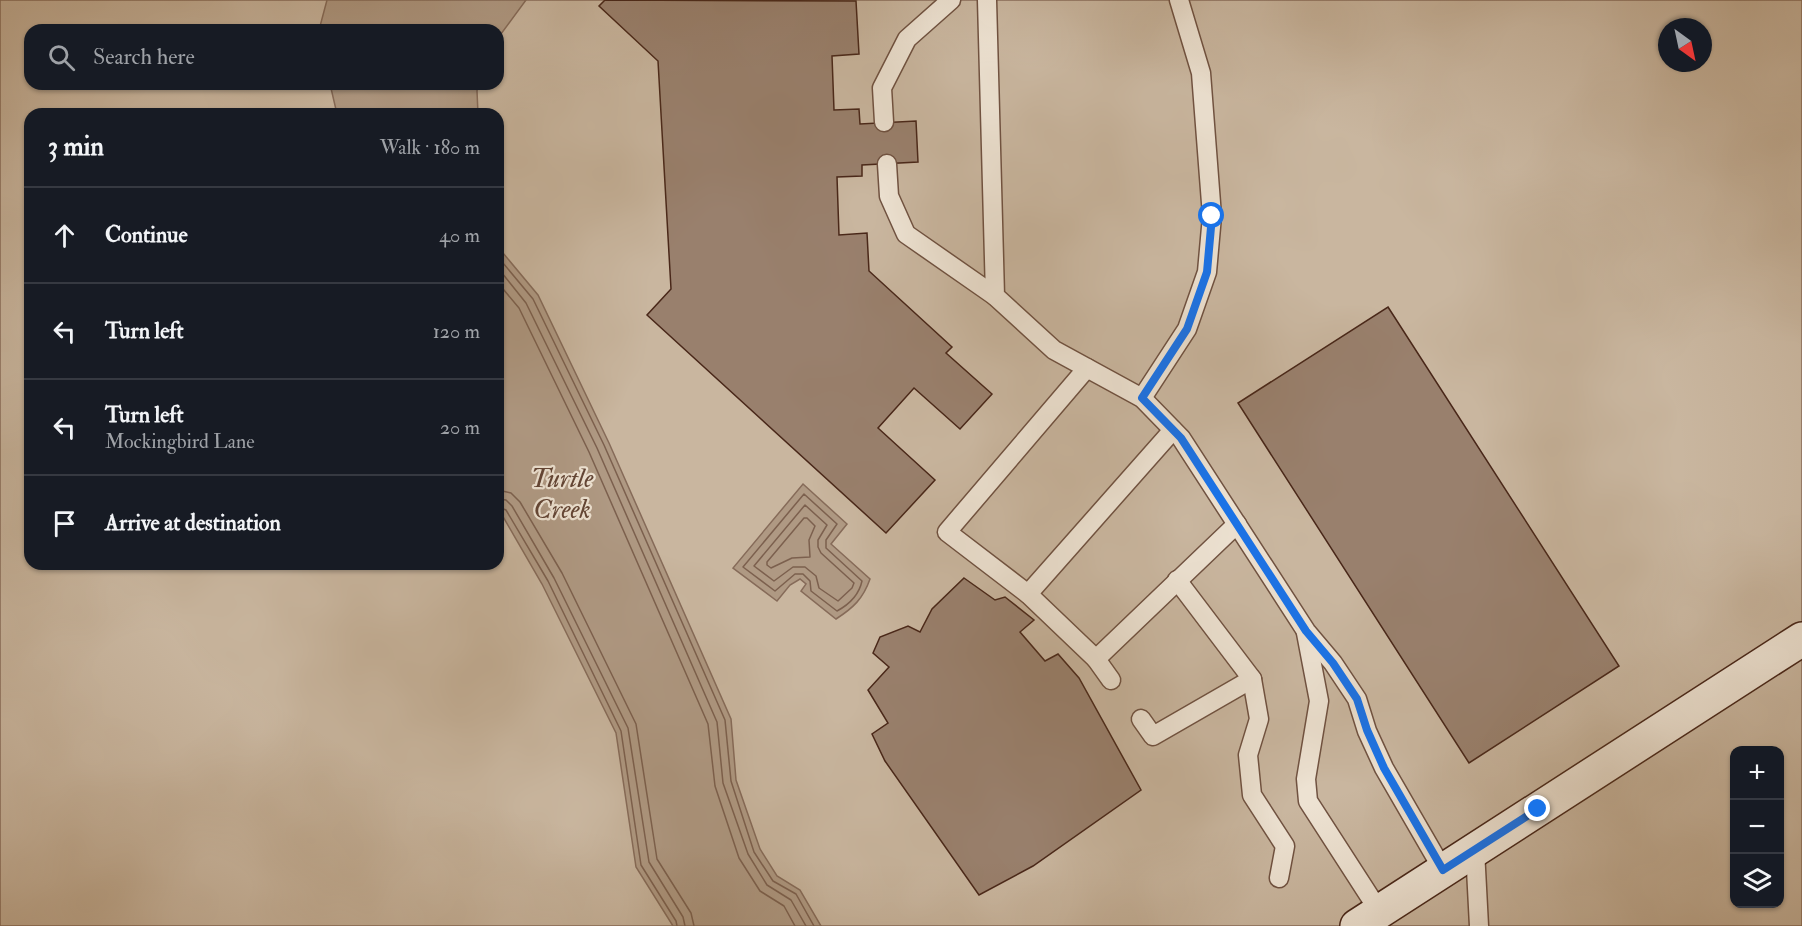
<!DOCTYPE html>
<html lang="en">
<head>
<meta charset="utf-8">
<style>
  :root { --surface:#171b24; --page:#242831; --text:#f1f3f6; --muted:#9ea1a6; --line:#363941 }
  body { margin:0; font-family:"IM FELL Double Pica",serif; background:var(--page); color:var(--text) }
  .controls { position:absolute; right:18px; bottom:18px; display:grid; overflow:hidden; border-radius:12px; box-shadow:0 2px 4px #0004 }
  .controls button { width:54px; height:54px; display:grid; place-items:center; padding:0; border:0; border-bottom:2px solid var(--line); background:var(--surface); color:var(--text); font:30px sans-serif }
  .compass { position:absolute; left:1658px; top:18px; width:54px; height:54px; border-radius:50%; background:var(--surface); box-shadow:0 2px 4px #0004; rotate:147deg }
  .stop { position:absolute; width:18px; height:18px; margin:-14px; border:4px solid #1a73e8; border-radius:50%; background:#fff }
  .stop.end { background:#1a73e8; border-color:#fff; box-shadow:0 2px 6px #0008 }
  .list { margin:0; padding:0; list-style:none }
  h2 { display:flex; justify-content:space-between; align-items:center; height:78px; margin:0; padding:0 24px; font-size:26px }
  h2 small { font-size:20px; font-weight:400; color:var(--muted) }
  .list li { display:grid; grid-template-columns:39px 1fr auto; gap:18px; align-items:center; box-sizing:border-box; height:96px; padding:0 24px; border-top:2px solid var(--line) }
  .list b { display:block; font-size:22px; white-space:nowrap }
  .list p { margin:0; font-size:20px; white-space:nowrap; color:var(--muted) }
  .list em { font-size:20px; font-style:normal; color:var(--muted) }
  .icon { flex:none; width:33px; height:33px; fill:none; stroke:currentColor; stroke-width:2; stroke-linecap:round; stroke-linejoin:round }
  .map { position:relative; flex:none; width:1802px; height:926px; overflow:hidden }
  .search { position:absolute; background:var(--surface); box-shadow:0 2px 4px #0004; left:24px; top:24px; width:480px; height:66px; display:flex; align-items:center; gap:15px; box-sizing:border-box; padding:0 21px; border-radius:18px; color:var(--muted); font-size:22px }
  .panel { position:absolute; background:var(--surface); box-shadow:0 2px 4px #0004; left:24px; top:108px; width:480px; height:462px; border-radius:18px }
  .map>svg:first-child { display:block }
</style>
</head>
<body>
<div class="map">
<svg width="1802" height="926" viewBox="0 0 1802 926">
  <rect width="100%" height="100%" fill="#e3d3ba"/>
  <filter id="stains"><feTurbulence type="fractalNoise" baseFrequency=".00333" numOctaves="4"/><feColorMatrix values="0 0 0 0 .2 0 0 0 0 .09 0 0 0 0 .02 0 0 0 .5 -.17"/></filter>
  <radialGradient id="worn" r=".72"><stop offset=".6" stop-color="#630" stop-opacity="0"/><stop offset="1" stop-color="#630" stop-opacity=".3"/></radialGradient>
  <!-- green -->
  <path fill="#c9b69f" stroke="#896e5c" stroke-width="1.5" fill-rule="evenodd" d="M0,0h1802v926h-1802zM1667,27h36v36h-36zM30,30h468v54h-468zM30,114h468v450h-468zM1734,750h46v154h-46z"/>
  <!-- water -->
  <g fill="#af9983" stroke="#866b59" stroke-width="1.5">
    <polygon points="327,0 526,0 498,38 498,30 319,30"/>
    <polygon points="330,84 478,84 477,91 478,114 337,114"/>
    <polygon points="498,247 538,295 609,443 731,719 736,780 760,849 777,876 800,890 821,926 673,926 636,867 616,733 542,584 498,508"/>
    <path d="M803,484l44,40 -16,20 39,35c-7,20 -17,29 -34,40l-35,-28 5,-7 -6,-5 -10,6 -13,16 -44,-33z"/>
  </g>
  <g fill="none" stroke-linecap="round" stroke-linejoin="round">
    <!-- shore -->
    <g stroke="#7c604e" stroke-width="1.5">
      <polyline points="498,257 533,299 604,445 725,720 731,781 754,852 773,881 796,894 814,926"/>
      <polyline points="498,268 526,303 597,448 717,722 723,783 748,854 767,885 791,900 806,926"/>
      <polyline points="498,283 519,308 589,452 708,724 715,786 739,858 760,891 784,906 795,926"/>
      <polyline points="498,490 511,493 520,502 562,573 636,724 657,859 691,913 694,926"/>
      <path d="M804,494l33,30 -11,16v8l36,33c-3,14 -12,23 -25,30l-26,-20 -1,-10 -7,-7h-8l-20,17 -32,-24z"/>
      <polyline points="498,499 506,500 512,506 554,578 628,728 649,862 683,917 685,926"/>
      <polygon points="805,505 827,525 818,540 818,547 821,553 854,583 852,588 838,601 819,588 816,576 805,567 793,567 774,581 754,566"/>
      <polyline points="498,507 506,510 548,581 621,731 641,865 676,921 677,926"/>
      <polygon points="804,518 807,518 815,526 809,540 810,557 792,558 771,568 767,565 767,562"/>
    </g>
  </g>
  <!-- building -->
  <g fill="#99806d" stroke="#492719" stroke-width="1.5">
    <polygon points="605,0 856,1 859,54 832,56 834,110 859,109 860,124 916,121 918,162 862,165 862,176 837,177 839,235 867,233 869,271 952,347 946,353 992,394 960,429 914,388 878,428 935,480 886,533 647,315 671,289 658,61 599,6"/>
    <polygon points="1388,307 1619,666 1469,763 1238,403"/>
    <polygon points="964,578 995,600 1005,597 1034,620 1020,632 1045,661 1058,654 1079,678 1141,790 1033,866 979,895 885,761 872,734 888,723 868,690 889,667 873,653 880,637 908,626 920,632 932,609"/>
  </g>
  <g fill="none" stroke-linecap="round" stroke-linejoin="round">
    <defs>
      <g id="service">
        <polyline points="987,0 995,296 1054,350 1142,398 1181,438 1306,631 1333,663 1357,699 1367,731 1384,768 1443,870"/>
        <polyline points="884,122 882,88 907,39 951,0"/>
        <polyline points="887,164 889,196 906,234 995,296"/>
        <polyline points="1087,368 947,532 1028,594 1173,430"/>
        <polyline points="1142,398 1187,329 1207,272 1212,216 1201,73 1179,0"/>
        <polyline points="1177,580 1252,679 1259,719 1248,755 1252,795 1285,846 1279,878"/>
        <polyline points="1028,594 1096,659 1237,524"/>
        <polyline points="1306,633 1319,701 1306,779 1308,801 1379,911"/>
        <polyline points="1096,659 1111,680"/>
        <polyline points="1141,719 1153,736 1252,679"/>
        <polyline points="1475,850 1479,926"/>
      </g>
      <polyline id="secondary" points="1357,926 1802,639"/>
    </defs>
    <!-- service casing -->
    <use href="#service" stroke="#705241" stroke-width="21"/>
    <!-- secondary casing -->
    <use href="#secondary" stroke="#492719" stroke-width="36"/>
    <!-- service -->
    <use href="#service" stroke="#ede2d2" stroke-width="18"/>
    <!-- secondary -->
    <use href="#secondary" stroke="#ede2d2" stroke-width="33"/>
  </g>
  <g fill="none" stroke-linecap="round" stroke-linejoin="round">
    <!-- route -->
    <polyline stroke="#1a73e8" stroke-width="8" points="1212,216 1207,272 1187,329 1142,398 1181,438 1306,631 1333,663 1357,699 1367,730 1384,768 1443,870 1538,809"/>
  </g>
  <g text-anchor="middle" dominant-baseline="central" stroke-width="4.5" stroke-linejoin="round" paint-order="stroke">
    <!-- water labels -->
    <g font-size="27" font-style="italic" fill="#624434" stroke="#ede2d2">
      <text x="562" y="478">Turtle<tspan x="562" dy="31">Creek</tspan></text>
    </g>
  </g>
  <rect width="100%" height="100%" filter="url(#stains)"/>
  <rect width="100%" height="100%" fill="url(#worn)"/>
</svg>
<div class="controls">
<button>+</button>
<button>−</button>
<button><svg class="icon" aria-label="layers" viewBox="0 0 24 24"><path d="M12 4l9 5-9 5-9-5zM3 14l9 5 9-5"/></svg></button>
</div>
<svg class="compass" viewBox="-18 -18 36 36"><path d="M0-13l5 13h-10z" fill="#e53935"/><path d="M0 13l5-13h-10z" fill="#9ea1a6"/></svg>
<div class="stop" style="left:1212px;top:216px"></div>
<div class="stop end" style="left:1538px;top:809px"></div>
<div class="search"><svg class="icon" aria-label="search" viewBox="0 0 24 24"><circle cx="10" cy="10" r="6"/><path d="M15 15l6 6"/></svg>Search here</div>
<section class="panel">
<h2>3 min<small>Walk · 180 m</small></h2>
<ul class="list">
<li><svg class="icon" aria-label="ahead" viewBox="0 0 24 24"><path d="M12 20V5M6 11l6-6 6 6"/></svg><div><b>Continue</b></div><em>40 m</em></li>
<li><svg class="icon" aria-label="left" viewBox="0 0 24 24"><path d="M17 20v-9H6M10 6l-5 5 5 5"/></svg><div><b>Turn left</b></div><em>120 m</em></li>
<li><svg class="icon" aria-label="left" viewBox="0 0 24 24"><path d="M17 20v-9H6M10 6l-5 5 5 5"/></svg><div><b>Turn left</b><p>Mockingbird Lane</p></div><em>20 m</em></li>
<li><svg class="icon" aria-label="arrive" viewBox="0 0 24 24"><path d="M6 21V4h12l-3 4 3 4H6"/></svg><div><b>Arrive at destination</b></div></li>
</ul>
</section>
</div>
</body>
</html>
